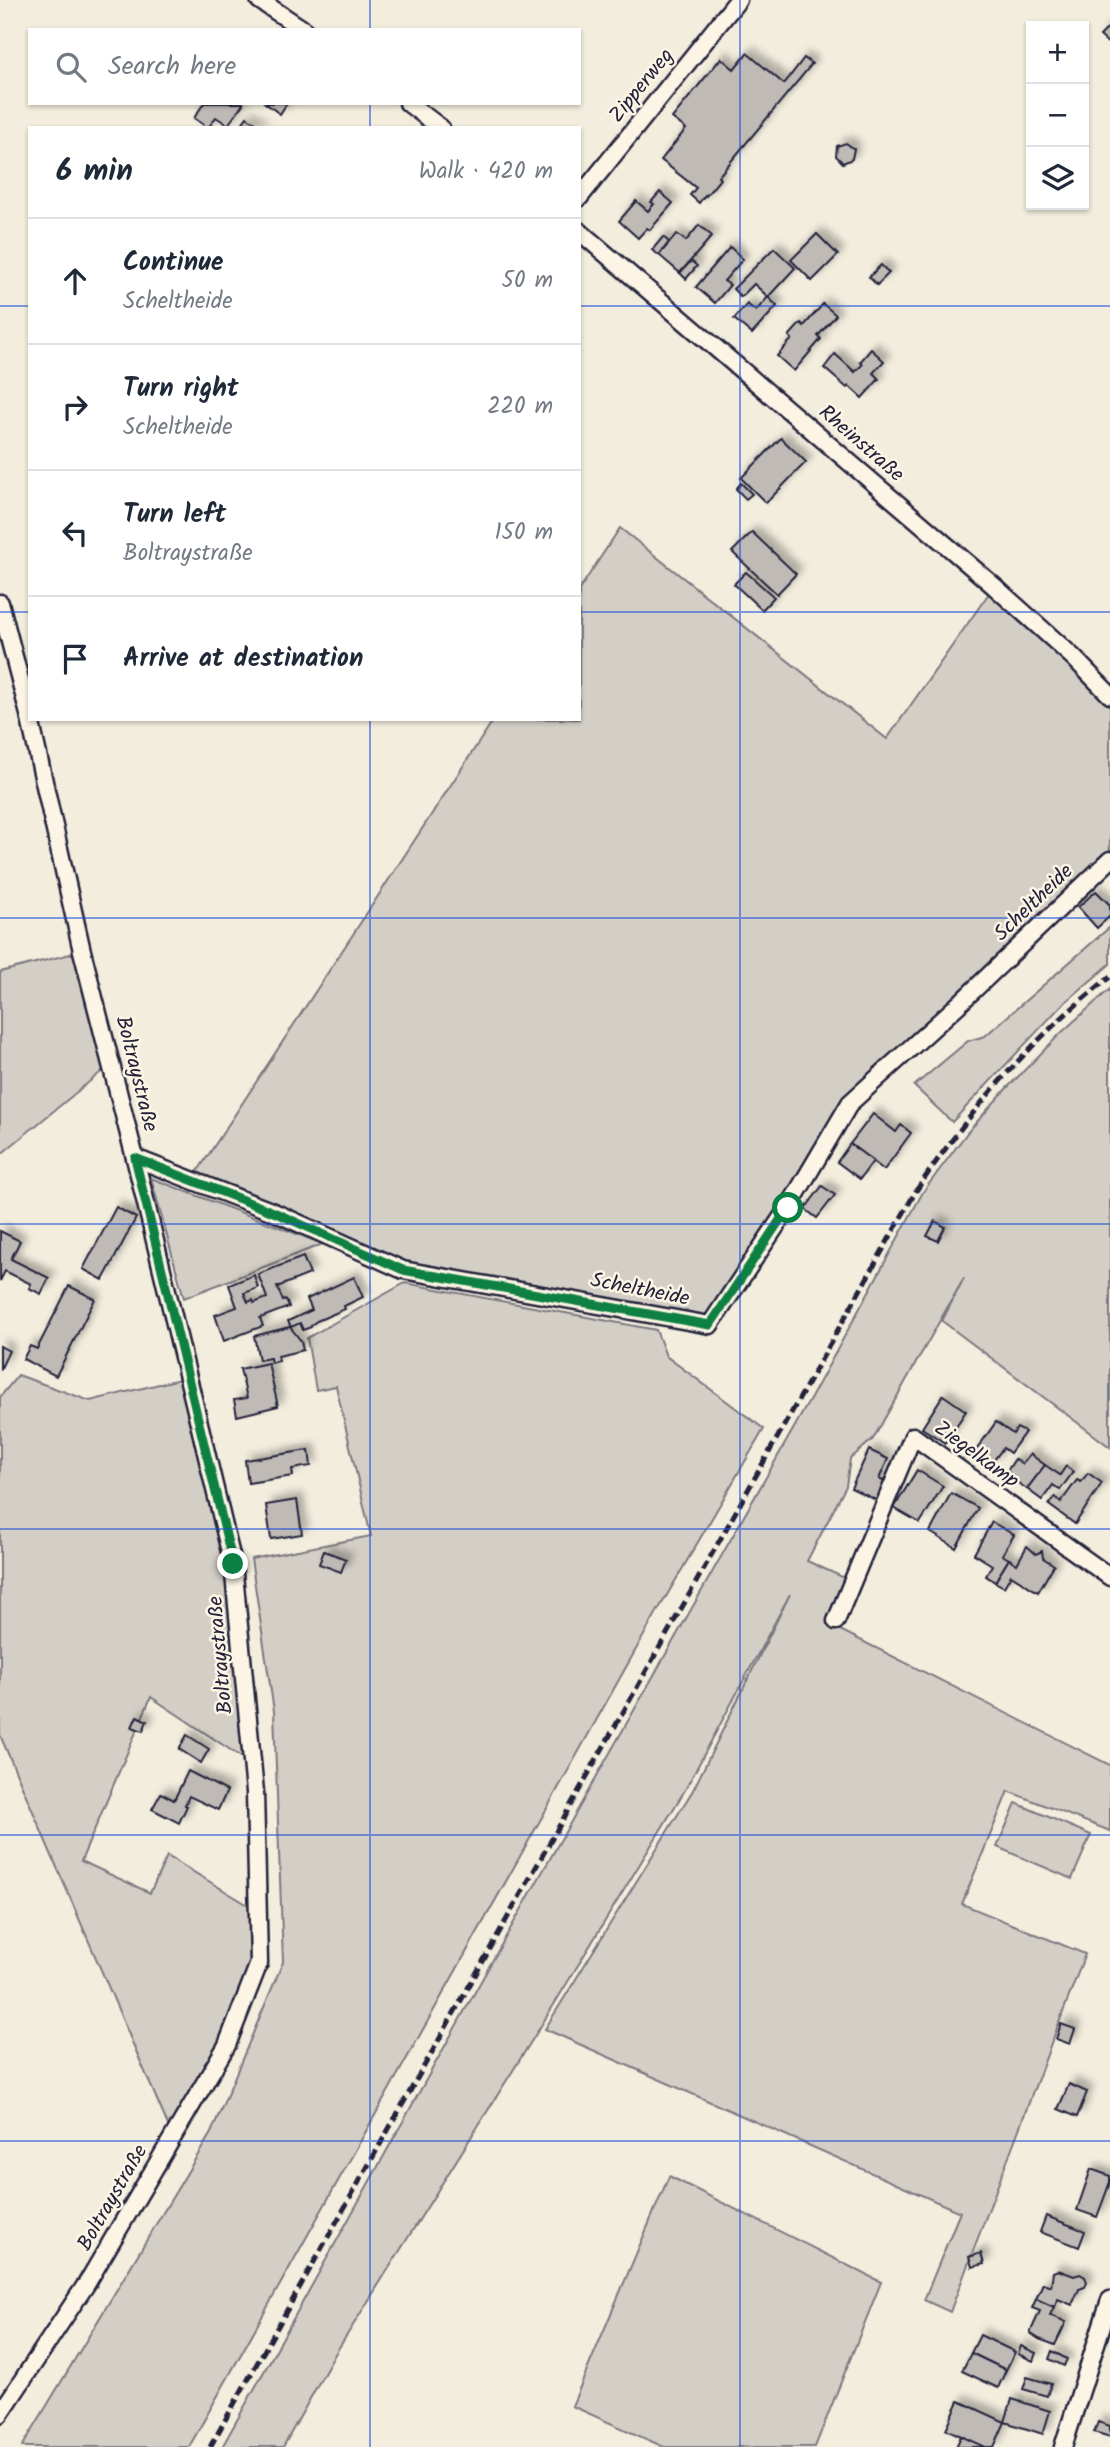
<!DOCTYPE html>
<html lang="en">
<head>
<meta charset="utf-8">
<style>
  :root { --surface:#fff; --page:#f2f2f3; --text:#1f2937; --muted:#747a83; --line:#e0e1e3 }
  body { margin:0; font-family:Kalam,sans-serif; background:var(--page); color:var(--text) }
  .controls { position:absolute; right:21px; top:21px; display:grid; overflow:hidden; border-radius:0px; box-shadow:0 2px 5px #0004 }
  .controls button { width:63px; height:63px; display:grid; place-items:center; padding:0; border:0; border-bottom:2px solid var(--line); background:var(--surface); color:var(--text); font:35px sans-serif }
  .stop { position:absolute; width:21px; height:21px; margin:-16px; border:5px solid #0b8043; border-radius:50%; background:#fff }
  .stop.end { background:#0b8043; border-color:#fff; box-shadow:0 2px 7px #0008 }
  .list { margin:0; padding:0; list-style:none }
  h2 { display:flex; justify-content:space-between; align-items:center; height:91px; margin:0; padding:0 28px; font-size:30px }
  h2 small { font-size:23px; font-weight:400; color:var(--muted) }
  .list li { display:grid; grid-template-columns:46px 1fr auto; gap:21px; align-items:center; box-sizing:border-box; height:126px; padding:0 28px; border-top:2px solid var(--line) }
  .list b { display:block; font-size:26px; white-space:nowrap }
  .list p { margin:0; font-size:23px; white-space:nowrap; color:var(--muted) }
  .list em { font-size:23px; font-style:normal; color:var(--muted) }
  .icon { flex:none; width:38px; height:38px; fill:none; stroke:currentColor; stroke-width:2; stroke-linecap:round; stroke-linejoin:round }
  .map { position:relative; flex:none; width:1110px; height:2447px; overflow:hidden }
  .search { position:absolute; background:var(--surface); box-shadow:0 2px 5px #0004; left:28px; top:28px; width:553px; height:77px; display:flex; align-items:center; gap:18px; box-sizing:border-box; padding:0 24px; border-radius:0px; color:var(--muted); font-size:26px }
  .panel { position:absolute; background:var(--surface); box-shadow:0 2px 5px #0004; left:28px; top:126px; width:553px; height:595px; border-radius:0px }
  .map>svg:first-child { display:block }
</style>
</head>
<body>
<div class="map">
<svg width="1110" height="2447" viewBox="0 0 1110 2447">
  <defs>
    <filter id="shadow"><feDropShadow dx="6" dy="-6" stdDeviation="3.5" flood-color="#0004"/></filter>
  </defs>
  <rect width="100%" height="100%" fill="#f3edde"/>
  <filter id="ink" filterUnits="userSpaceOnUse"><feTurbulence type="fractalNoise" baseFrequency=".0143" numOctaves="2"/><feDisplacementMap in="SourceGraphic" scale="14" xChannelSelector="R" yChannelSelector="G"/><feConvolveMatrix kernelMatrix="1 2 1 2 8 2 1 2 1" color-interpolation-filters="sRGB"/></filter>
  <g filter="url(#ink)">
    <!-- green -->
    <g fill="#d4cfc6" stroke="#7b7880" stroke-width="2">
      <polygon points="620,528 887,739 994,586 1110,695 1110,861 850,1103 710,1325 403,1270 192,1180 494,719 579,719 579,590"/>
      <polygon points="1110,927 1110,964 1061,1006 952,1122 914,1086 968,1041 985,1036"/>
      <polygon points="82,951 111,1064 0,1155 0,972"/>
      <polygon points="1110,989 1110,1447 942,1321 964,1278 873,1439 850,1459 846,1486 807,1561 849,1580 828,1624 1110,1765 1110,1831 1008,1791 962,1904 1085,1954 950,2312 924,2300 960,2212 545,2029 693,1790 790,1594 685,1790 539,2029 335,2354 283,2447 222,2447 500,1947 812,1396 923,1192 967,1133 1006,1089 1061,1033"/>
      <polygon points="151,1178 323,1244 184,1298"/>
      <polygon points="405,1283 656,1330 666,1356 764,1429 653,1619 189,2447 22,2447 211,2133 283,1962 274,1711 251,1559 371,1536 336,1386 316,1390 307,1338"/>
      <polygon points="18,1375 90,1401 188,1377 233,1564 253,1765 151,1697 81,1861 150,1893 167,1856 258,1911 259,1963 173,2137 0,1735 0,1397"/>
      <polygon points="1016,1803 1091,1835 1072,1879 997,1847"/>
      <polygon points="669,2176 881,2282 815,2447 664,2447 572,2406"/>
    </g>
    <!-- building -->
    <g fill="#bfbab6" stroke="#22223b" stroke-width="2" filter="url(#shadow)">
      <polygon points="1110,26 1110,45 1100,36"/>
      <polygon points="747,53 784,84 804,58 812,64 718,177 720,179 706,196 705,195 699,203 690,195 696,188 661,160 686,129 672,118 721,58 734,69"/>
      <polygon points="204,103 243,103 243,104 228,125 216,117 208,128 194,118"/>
      <polygon points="265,103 287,103 280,114"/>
      <polygon points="247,117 261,127 260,128 239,128"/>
      <polygon points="846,143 854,149 852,159 843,163 836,156 837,146"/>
      <polygon points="660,192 673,203 650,230 647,228 638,238 619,221 636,201 648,211 654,204 651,202"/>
      <polygon points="699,225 712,236 680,273 659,255 677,234 686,241"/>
      <polygon points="817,234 838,255 812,281 791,260"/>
      <polygon points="663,237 669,242 659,255 652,250"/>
      <polygon points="730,247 743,259 724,281 730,285 715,303 696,287"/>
      <polygon points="774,248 795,268 768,297 754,284 741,297 733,289"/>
      <polygon points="691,261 697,266 686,279 680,273"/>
      <polygon points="881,265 889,273 877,285 869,277"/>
      <polygon points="768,297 777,306 752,334 734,319 747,304 756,311"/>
      <polygon points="823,304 836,315 818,336 821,339 794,371 777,356 792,339 789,336 801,323 804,326"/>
      <polygon points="871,349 884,361 873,373 879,379 862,398 849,386 847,388 824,368 835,354 855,372 863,364 860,362"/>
      <polygon points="781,438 806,462 766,503 741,478"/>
      <polygon points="741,483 752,494 746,499 736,489"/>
      <polygon points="752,532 796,574 777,594 732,552"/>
      <polygon points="746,572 774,597 762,610 734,584"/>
      <polygon points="1096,891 1110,905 1110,916 1097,928 1078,907"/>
      <polygon points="873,1114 896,1132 901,1125 911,1133 884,1170 850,1144"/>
      <polygon points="850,1144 873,1161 860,1179 837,1162"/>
      <polygon points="822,1186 835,1195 817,1218 805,1209"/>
      <polygon points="116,1207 136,1218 103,1280 83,1269"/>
      <polygon points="935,1221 945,1227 938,1241 927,1236"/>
      <polygon points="0,1231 20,1241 11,1259 49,1278 41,1294 29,1288 31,1284 5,1271 0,1281"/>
      <polygon points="303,1257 310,1274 277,1287 283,1301 286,1300 289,1307 260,1318 263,1326 224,1341 215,1315 237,1307 229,1285 254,1275 258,1288 244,1293 248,1302 253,1300 254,1303 267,1298 258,1274"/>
      <polygon points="354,1277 363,1297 344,1306 345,1309 317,1321 311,1325 311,1327 303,1330 300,1323 291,1327 288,1321 312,1310 307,1299"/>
      <polygon points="69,1286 95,1299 56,1376 23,1359 30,1346 37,1349"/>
      <polygon points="290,1327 301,1341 303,1350 278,1356 279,1361 271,1363 270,1358 259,1360 254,1336"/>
      <polygon points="0,1346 9,1351 0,1370"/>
      <polygon points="268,1363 278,1406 237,1416 234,1400 247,1398 240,1369"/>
      <polygon points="943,1395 966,1411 945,1443 922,1428"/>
      <polygon points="996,1422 1013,1434 1017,1428 1025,1432 1010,1453 1003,1448 991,1464 975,1452"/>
      <polygon points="309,1450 311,1466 292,1469 293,1476 248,1483 245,1460"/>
      <polygon points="869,1450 888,1459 879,1479 889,1484 880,1502 851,1488"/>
      <polygon points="1030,1454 1045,1465 1027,1489 1012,1479 1013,1476 1007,1471 1015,1459 1022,1464"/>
      <polygon points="1045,1465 1060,1475 1066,1466 1073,1472 1060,1490 1053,1485 1042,1500 1027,1489"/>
      <polygon points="917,1470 943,1486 920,1523 894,1508"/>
      <polygon points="1088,1473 1102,1483 1075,1524 1049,1505 1055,1497 1061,1502 1077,1480 1081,1482"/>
      <polygon points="951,1493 978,1508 956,1548 930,1532"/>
      <polygon points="297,1500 302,1534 271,1539 266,1505"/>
      <polygon points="992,1522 1014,1535 1002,1555 1009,1559 995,1582 986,1576 992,1565 974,1554"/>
      <polygon points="1027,1546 1036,1554 1042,1551 1043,1558 1054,1565 1038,1592 1011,1575 1004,1587 995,1582 1009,1559 1017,1564"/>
      <polygon points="324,1551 346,1559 341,1572 319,1564"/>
      <polygon points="137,1716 147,1721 143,1731 132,1727"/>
      <polygon points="187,1735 209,1749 201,1763 179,1749"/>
      <polygon points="188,1771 227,1791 218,1810 189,1796 185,1805 187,1806 179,1823 152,1809 161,1793 174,1800"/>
      <polygon points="1061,2024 1075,2029 1070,2044 1056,2039"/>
      <polygon points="1069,2084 1087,2092 1077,2117 1058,2109"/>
      <polygon points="1091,2169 1110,2176 1110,2182 1097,2217 1077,2210"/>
      <polygon points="1046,2216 1085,2231 1079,2247 1040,2232"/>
      <polygon points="981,2253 984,2264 972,2267 969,2257"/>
      <polygon points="1058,2270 1074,2276 1080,2274 1085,2277 1087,2282 1085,2287 1079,2289 1072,2305 1058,2299 1054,2307 1036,2299 1043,2283 1051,2286 1053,2272"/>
      <polygon points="1036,2299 1054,2307 1050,2315 1066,2322 1055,2345 1039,2339 1030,2333 1040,2311 1032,2308"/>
      <polygon points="980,2335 1015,2352 1006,2370 971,2353"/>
      <polygon points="1021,2346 1036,2353 1033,2361 1018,2354"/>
      <polygon points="1052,2351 1067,2359 1064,2366 1049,2359"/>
      <polygon points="971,2353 1006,2370 998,2388 962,2371"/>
      <polygon points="1027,2377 1051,2384 1047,2396 1023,2389"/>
      <polygon points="1012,2399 1050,2411 1043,2434 1005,2422"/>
      <polygon points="959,2401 1005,2422 994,2447 985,2447 946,2429"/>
      <polygon points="1098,2422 1110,2426 1110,2437 1094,2432"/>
      <polygon points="961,2436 985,2447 956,2447"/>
    </g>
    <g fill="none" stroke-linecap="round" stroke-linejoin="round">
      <defs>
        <g id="street">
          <polyline points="259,0 304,30"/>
          <polyline points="408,103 441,128"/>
          <polyline points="579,198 738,0"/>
          <polyline points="579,231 994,586 1073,657 1110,695"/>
          <polyline points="0,603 30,718"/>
          <polyline points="135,1158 276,1213 403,1270 710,1325 788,1208 850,1103 959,1004 1110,860"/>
          <polyline points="836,1621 913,1436 1110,1577"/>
          <polyline points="0,2414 87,2283 227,2045 259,1963 255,1792 233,1564 135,1158 82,951 30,719"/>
          <polyline points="1063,2447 1110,2300"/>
        </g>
      </defs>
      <!-- street casing -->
      <use href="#street" stroke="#22223b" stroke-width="21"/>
      <!-- street -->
      <use href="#street" stroke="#fcf5e5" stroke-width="16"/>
      <!-- rail -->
      <path stroke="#22223b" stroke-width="5" stroke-dasharray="10 5" stroke-linecap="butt" d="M210,2447l706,-1256c54,-81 117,-154 194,-214"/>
    </g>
  </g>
  <g fill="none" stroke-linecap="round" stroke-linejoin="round" filter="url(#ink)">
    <!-- route -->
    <polyline stroke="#0b8043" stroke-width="9" points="233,1564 135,1158 276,1213 403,1270 710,1325 788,1208"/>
  </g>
  <!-- grid -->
  <path fill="none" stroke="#1d4ed8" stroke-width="2" stroke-opacity="0.55" d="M370,0v30M740,0v2447M370,103v25M0,306h30M579,306h531M0,612h30M579,612h531M370,719v1728M0,918h1110M0,1224h1110M0,1529h1110M0,1835h1110M0,2141h1110"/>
  <g text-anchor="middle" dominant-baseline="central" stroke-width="5" stroke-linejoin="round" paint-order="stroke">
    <!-- street labels -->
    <g font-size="21" fill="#22223b" stroke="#fcf5e5">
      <text transform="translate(642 86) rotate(-51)">Zipperweg</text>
      <text transform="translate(861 444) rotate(41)">Rheinstraße</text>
      <text transform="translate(1034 903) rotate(-44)">Scheltheide</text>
      <text transform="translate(136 1074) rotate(76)">Boltraystraße</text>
      <text transform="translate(640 1290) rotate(11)">Scheltheide</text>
      <text transform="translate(976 1455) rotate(36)">Ziegelkamp</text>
      <text transform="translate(221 1655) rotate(-95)">Boltraystraße</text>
      <text transform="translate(113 2198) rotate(-60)">Boltraystraße</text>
    </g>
  </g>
</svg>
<div class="controls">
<button>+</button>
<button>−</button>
<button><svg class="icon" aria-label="layers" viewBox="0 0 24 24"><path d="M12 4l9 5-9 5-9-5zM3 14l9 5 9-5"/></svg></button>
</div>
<div class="stop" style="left:788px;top:1208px"></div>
<div class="stop end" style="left:233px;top:1564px"></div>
<div class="search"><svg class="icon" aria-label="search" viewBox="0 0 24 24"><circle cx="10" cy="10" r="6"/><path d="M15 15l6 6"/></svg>Search here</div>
<section class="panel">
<h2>6 min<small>Walk · 420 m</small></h2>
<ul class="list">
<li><svg class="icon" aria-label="ahead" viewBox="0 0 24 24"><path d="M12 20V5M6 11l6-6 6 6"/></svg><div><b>Continue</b><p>Scheltheide</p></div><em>50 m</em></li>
<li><svg class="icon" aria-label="right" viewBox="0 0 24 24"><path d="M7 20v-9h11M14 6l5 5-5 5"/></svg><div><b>Turn right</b><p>Scheltheide</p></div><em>220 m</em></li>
<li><svg class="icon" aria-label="left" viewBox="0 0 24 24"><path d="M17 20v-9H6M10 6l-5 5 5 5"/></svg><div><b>Turn left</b><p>Boltraystraße</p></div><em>150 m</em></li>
<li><svg class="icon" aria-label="arrive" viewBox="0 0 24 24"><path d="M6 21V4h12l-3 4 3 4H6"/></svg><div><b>Arrive at destination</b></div></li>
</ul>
</section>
</div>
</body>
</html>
